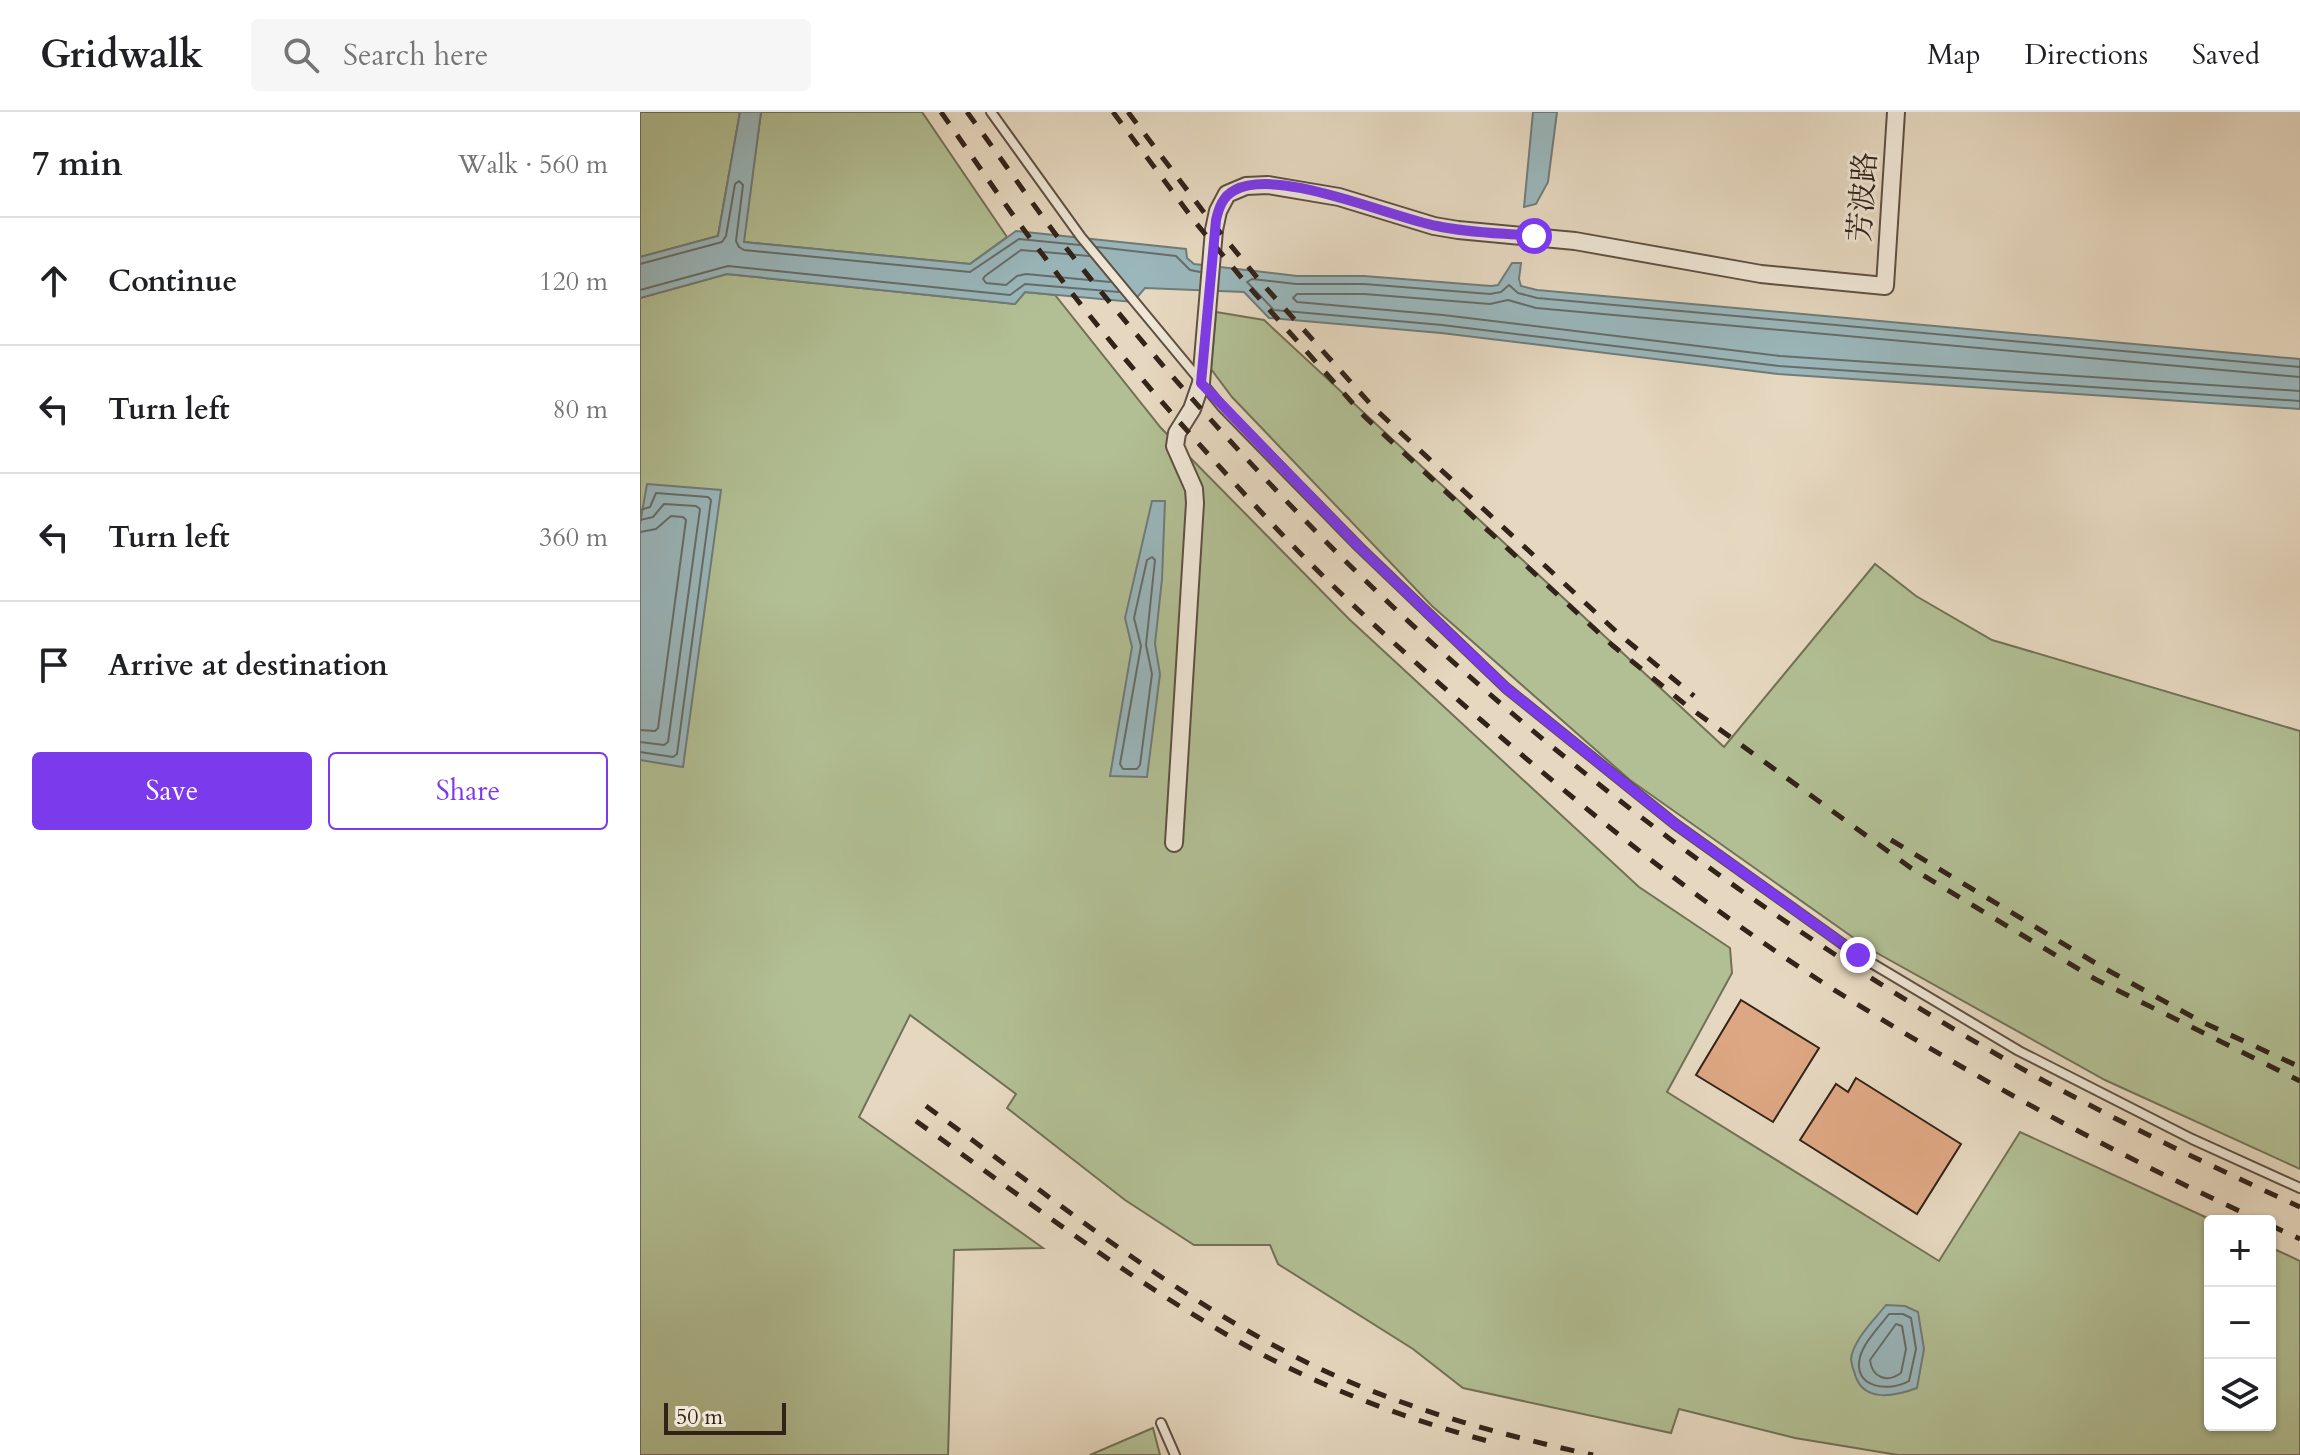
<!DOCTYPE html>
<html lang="en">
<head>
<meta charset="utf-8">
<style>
  :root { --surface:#fff; --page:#f6f6f6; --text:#202124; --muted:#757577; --line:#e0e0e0; --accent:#7c3aed }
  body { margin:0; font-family:Cardo,"Noto Serif SC",serif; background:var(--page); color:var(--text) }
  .controls { position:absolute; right:24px; bottom:24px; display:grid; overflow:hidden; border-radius:8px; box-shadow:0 2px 6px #0004 }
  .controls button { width:72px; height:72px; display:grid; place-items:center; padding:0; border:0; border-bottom:2px solid var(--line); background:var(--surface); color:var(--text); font:40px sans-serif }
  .scale { position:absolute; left:24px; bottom:20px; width:122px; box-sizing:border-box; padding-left:8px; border:4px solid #322319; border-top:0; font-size:22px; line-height:28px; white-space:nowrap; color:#322319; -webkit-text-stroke:6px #efe6d6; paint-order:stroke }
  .stop { position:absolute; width:24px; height:24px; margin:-18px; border:6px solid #7c3aed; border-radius:50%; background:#fff }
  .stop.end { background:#7c3aed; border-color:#fff; box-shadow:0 2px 8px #0008 }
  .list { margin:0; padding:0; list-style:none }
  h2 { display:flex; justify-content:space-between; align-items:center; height:104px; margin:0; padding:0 32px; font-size:34px }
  h2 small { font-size:26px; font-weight:400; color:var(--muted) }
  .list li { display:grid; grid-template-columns:52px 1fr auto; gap:24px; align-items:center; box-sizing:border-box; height:128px; padding:0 32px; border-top:2px solid var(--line) }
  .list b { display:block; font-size:30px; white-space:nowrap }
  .list em { font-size:26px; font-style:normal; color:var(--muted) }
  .actions { display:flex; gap:16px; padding:24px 32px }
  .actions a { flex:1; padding:18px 0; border:2px solid var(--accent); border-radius:8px; text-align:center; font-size:28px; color:var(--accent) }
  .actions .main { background:var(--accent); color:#fff }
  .icon { flex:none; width:44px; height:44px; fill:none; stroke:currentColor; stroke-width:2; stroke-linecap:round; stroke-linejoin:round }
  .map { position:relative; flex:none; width:1660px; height:1343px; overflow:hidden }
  header { display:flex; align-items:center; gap:48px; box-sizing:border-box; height:112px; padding:0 40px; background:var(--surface); border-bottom:2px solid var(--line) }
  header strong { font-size:38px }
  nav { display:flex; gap:44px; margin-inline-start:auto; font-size:28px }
  .search { width:560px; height:72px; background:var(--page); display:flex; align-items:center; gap:20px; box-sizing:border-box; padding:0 28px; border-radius:8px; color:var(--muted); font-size:30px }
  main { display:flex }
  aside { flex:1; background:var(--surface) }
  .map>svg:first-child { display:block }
</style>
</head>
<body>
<header>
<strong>Gridwalk</strong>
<div class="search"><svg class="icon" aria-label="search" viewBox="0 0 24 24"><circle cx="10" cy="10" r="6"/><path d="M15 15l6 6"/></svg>Search here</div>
<nav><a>Map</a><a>Directions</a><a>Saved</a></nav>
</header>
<main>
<aside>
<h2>7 min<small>Walk · 560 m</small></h2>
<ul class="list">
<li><svg class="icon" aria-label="ahead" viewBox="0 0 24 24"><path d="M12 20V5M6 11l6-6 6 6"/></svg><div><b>Continue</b></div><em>120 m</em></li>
<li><svg class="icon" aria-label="left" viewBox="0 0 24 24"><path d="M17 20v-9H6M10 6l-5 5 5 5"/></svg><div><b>Turn left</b></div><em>80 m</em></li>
<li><svg class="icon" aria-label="left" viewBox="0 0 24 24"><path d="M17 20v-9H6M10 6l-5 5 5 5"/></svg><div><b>Turn left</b></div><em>360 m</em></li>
<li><svg class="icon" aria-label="arrive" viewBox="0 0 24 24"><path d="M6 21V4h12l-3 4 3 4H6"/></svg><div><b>Arrive at destination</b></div></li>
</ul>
<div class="actions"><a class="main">Save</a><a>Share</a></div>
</aside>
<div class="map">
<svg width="1660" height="1343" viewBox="0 0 1660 1343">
  <rect width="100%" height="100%" fill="#e6d8c0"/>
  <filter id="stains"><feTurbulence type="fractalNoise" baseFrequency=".0025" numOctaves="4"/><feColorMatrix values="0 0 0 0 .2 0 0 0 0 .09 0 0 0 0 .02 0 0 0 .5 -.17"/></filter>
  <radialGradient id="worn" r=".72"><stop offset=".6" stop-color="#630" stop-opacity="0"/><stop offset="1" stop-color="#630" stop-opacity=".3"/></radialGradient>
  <!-- green -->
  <g fill="#b2bf94" stroke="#727156" stroke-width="2">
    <polygon points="0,0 100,0 78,124 0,145"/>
    <polygon points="121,0 282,0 367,125 330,152 103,130"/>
    <polygon points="87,162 375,192 385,180 415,183 521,316 709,507 999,775 1090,836 1092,861 1027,980 1299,1149 1380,1020 1574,1109 1570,1109 1570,1313 1630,1313 1630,1135 1660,1149 1660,1343 1258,1343 1155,1326 1039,1297 1031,1321 823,1276 773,1237 638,1152 630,1133 554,1133 485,1088 367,996 376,982 270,903 219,1005 403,1136 314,1138 308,1343 0,1343 0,186"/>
    <polygon points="576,200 624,208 1084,635 1235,452 1276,484 1352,528 1660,619 1660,1057 1465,968 1228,836 990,668 792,494 592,285 571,257"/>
    <polygon points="513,1316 520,1343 450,1343"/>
  </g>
  <!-- water -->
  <g fill="#9ab7bc" stroke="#707c7b" stroke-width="2">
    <polygon points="100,0 121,0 104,130 330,152 376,119 546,137 547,146 554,152 657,164 724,164 851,174 858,173 872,151 881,151 879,167 881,174 897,178 1660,247 1660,297 1138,262 801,221 629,206 604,180 505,176 493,190 385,180 375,192 87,162 0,186 0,145 78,124"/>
    <polygon points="893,0 917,0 908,70 896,92 884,95"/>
    <polygon points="7,372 81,378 43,655 0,648 0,412"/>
    <polygon points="512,389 525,389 522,467 515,532 520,562 507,665 470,664 492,535 485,506"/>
    <path d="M1246,1193l19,1 13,6 6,37 -7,39c-24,9 -56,15 -63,-17 -1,-1 -3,-11 -3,-12 2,-19 24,-40 35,-54z"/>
  </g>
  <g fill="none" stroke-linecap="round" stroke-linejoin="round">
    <!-- shore -->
    <g stroke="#666d6a" stroke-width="2">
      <polyline points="457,135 536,144 550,158 560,160"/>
      <polyline points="449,144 381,138 345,164 343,167 346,171 366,173 377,164 386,162 470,170"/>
      <polyline points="0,152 82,130 86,124 95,72 99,69 103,73 96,129 99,135 104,138 330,160 379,127 440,133"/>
      <polyline points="0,178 88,154 370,183 385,172 479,180"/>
      <polyline points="1660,255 897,186 878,181 869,173 861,180 850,182 724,172 656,172 612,167 607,170 634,198 802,213 1139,254 1660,289"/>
      <polyline points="1660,265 896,196 868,188 850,192 724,182 657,182 653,186 657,190 803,203 1140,244 1660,279"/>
      <polyline points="0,398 10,395 16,381 68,385 71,388 37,642 33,645 0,640"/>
      <polyline points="0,408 13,405 24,392 56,394 60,397 28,630 24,633 0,630"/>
      <polyline points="0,420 16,417 31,404 43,405 46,408 18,616 15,619 0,618"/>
      <polygon points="512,445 515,448 506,533 512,562 500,653 497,657 483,657 480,652 501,534 494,506 507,448"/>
      <path d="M1249,1202h14l8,4 5,31 -7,32c-19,11 -57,8 -49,-24 4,-15 20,-31 29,-43z"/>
      <path d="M1256,1212l6,2 4,23 -5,24c-14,10 -29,5 -31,-13z"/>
    </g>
  </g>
  <!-- building -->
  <g fill="#dea783" stroke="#322319" stroke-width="2">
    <polygon points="1101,888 1179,936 1133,1010 1056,963"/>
    <polygon points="1216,966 1321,1032 1277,1102 1160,1028 1196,972 1208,980"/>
  </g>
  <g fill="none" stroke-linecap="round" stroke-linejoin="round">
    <defs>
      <g id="service">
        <polyline points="351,0 441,125 582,295 719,435 866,576 1035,712 1218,843 1379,939 1552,1027 1660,1076"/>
        <polyline points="521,1311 535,1343"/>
      </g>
      <polyline id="minor" points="534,731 555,391 554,377 535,334 537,321 552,297 561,271 574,118 578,99 587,82 606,74 628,73 699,85 794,114 818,118 935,129 1121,162 1245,174 1256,0"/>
    </defs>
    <!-- service casing -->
    <use href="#service" stroke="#5f5043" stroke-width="12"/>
    <!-- minor casing -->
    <use href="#minor" stroke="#5f5043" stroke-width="20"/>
    <!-- service -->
    <use href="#service" stroke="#efe6d6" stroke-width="8"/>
    <!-- minor -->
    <use href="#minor" stroke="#efe6d6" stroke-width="16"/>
    <!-- rail -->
    <g stroke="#322319" stroke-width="5" stroke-dasharray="14 14" stroke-linecap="butt">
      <path d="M301,0c34,48 66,97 102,143 71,96 152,186 233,273 64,68 135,131 205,192 115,99 235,196 363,276 134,84 273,159 417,225"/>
      <path d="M327,0c31,42 61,86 93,128 73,94 153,185 236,271 205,213 457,404 714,551 94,53 192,100 290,145"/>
      <polyline points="473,0 556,111 610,176 725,305 972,533 1046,593 1271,756 1455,867 1660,969"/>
      <polyline points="488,0 566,103 619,168 734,296 979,522 1054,584"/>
      <polyline points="1251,728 1462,855 1560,909 1660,955"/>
      <path d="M286,994c120,87 239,185 372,252 93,47 194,75 295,97"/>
      <path d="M276,1009c105,75 208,155 320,219 82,47 172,80 263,104"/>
      <polyline points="1630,1113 1660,1127"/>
    </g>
  </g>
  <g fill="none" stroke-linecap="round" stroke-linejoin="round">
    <!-- route -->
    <path stroke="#7c3aed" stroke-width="10" d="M894,124c-32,-3 -66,-3 -97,-10 -47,-9 -159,-59 -202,-36 -12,6 -16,17 -19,30l-15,163 158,164 147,141 169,136 183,131"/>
  </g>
  <g text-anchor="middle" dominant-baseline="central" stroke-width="6" stroke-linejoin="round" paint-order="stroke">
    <!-- street labels -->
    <g font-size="30" fill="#322319" stroke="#efe6d6">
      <text transform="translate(1223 85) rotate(-86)">芳波路</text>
    </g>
  </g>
  <rect width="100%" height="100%" filter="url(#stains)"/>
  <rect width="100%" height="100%" fill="url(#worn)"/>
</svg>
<div class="controls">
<button>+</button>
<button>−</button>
<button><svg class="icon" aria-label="layers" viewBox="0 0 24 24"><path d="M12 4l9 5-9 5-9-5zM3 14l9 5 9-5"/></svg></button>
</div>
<div class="scale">50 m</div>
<div class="stop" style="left:894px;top:124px"></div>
<div class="stop end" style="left:1218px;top:843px"></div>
</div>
</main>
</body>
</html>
